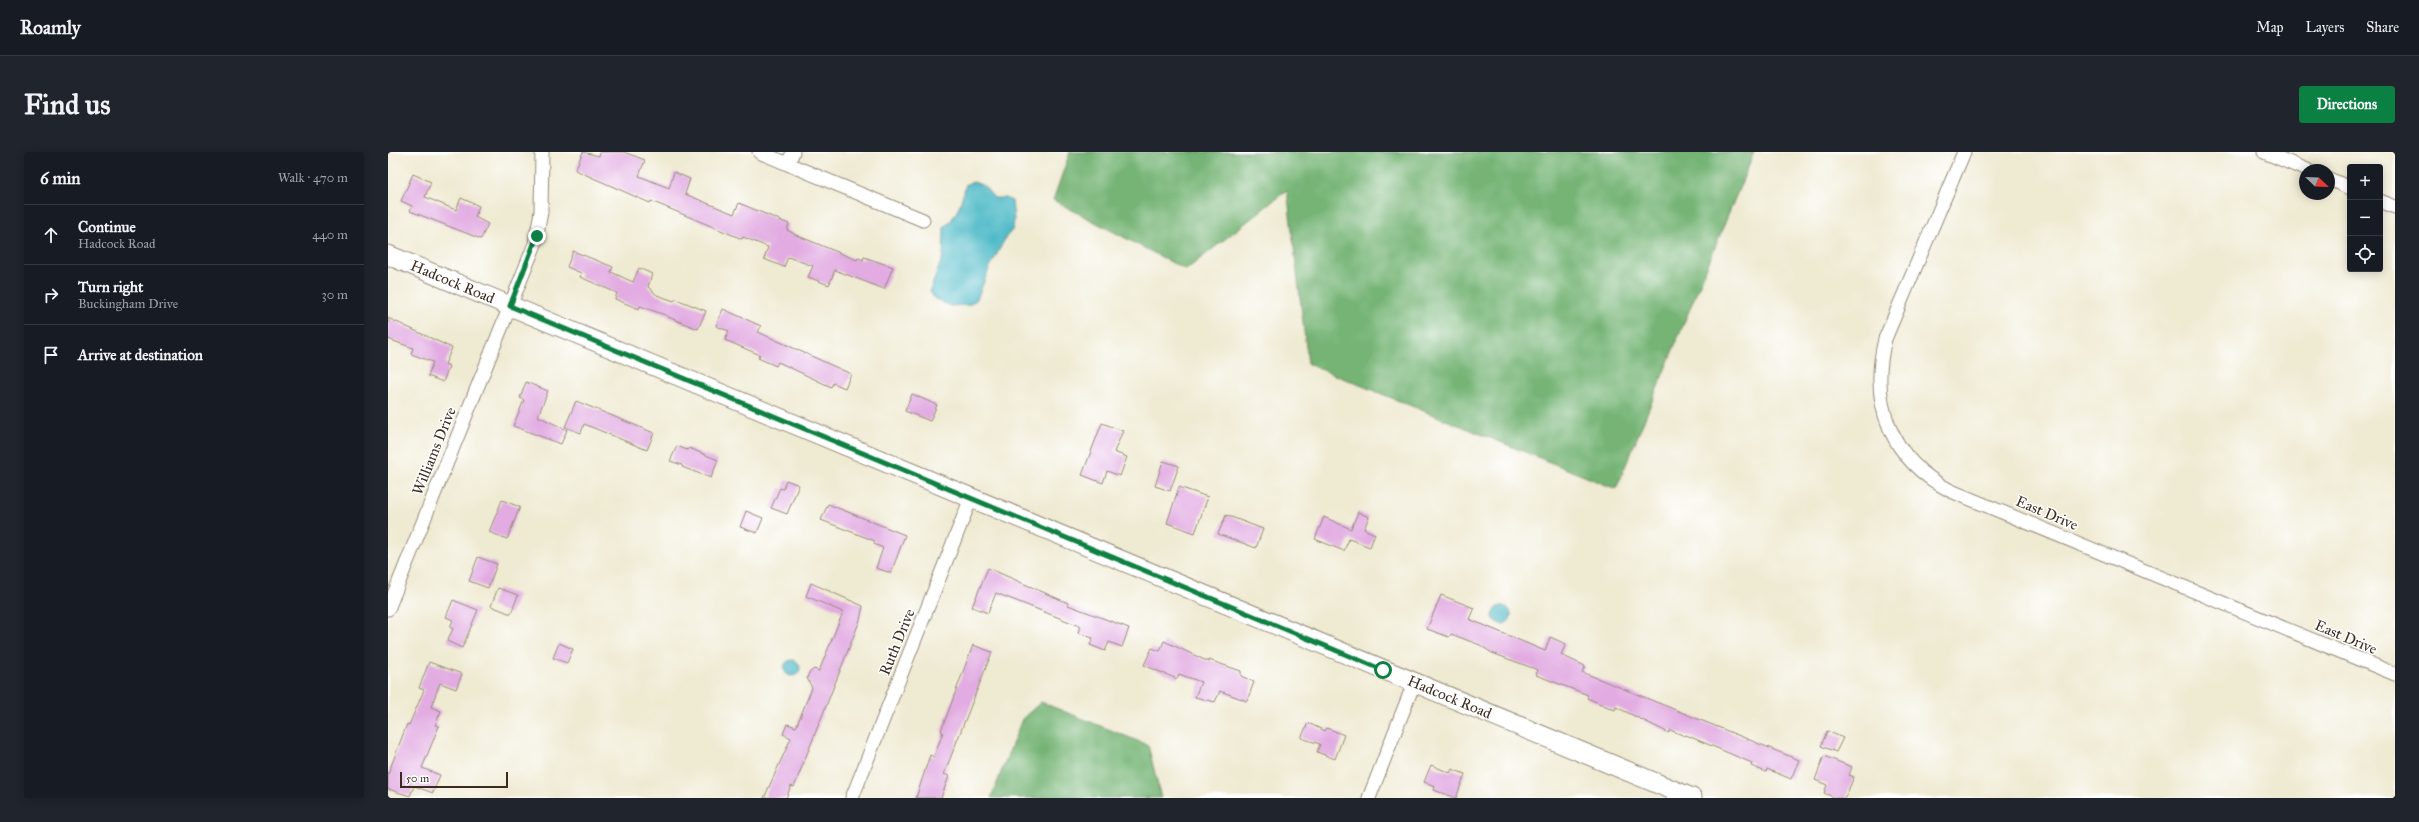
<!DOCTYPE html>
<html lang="en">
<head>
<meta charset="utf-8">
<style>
  :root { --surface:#171b24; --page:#20242c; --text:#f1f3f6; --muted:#9ea1a6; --line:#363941; --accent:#0b8043 }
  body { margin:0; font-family:"IM FELL Great Primer",serif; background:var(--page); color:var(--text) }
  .controls { position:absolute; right:12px; top:12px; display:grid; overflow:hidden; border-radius:4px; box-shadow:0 2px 10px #0003 }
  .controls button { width:36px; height:36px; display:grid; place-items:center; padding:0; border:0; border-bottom:1px solid var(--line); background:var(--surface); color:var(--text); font:20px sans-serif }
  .compass { position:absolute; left:1911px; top:12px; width:36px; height:36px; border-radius:50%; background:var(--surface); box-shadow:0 2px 10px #0003; rotate:113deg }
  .scale { position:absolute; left:12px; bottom:10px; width:108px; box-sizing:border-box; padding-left:4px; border:2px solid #3b2a1e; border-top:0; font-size:11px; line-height:14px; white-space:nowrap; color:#3b2a1e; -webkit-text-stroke:3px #fff; paint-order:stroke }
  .stop { position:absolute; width:12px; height:12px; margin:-9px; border:3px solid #0b8043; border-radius:50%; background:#fff }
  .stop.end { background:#0b8043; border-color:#fff; box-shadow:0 1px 4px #0008 }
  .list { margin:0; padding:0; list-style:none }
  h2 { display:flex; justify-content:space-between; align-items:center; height:52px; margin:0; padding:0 16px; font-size:17px }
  h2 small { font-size:13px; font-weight:400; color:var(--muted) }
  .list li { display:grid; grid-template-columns:26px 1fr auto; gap:12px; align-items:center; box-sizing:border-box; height:60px; padding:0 16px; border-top:1px solid var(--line) }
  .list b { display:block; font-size:15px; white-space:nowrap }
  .list p { margin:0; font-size:13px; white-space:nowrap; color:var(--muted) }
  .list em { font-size:13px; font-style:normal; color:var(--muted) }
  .icon { flex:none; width:22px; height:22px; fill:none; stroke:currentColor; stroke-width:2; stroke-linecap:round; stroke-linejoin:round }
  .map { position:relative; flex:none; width:2007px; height:646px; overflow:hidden; border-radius:4px }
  header { display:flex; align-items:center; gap:24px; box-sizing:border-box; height:56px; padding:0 20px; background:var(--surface); border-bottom:1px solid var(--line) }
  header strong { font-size:19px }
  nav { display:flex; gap:22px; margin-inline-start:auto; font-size:14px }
  .intro { display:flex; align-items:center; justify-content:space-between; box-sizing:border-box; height:96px; padding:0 24px }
  h1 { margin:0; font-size:28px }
  .button { padding:10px 18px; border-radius:4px; background:var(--accent); color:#fff; font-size:14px; font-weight:700 }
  main { display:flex; gap:24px; padding:0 24px }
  aside { flex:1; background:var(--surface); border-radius:4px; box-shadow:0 2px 10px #0003 }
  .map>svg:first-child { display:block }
</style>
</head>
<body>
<header>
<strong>Roamly</strong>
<nav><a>Map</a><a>Layers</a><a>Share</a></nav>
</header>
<div class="intro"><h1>Find us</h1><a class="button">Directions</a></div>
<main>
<aside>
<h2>6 min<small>Walk · 470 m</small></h2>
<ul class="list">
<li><svg class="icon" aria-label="ahead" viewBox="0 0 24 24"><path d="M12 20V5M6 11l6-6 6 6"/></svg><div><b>Continue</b><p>Hadcock Road</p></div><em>440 m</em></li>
<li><svg class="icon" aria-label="right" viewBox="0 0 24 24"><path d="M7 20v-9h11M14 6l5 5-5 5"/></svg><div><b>Turn right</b><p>Buckingham Drive</p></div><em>30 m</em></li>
<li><svg class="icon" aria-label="arrive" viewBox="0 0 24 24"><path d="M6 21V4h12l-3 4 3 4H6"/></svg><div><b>Arrive at destination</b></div></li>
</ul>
</aside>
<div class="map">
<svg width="2007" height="646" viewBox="0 0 2007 646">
  <rect width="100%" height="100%" fill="#fff"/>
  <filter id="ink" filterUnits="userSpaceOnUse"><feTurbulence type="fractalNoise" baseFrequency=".025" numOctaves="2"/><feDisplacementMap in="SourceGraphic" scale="8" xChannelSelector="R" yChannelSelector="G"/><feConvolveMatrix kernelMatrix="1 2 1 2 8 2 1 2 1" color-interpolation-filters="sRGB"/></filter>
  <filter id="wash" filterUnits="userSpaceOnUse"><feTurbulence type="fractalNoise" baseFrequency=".012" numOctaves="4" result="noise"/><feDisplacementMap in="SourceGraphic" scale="16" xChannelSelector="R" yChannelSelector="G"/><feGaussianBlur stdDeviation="0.9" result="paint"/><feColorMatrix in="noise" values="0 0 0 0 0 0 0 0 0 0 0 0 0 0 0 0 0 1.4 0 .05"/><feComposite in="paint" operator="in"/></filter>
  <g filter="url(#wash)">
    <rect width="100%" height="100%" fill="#efead2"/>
    <!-- forest -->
    <g fill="#75b475" stroke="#586f4a">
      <polygon points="682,0 1366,0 1228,337 920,212 899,38 798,118 665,48"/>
      <polygon points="653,550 760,593 773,646 603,646 634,567"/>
    </g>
    <!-- water -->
    <g fill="#4dbac7" stroke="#447272">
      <path d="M586,30l10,4 10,12h11l7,3 2,18 -1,10 -7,8 -17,32 -12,30 -8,6 -19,1 -16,-8 -4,-7 13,-35 1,-29c14,-11 17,-26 22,-43z"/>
      <circle cx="1114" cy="463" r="9"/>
      <circle cx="404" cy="516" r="8"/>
    </g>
    <g id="blocks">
      <!-- building -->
      <g fill="#e2ace2">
        <polygon points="195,0 211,4 212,0 236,0 257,8 251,24 281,36 286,20 302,27 297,42 346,62 351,51 401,72 399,78 408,83 469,108 470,106 475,108 476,105 505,115 496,137 447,118 441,133 420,125 425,114 400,105 396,115 376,107 380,95 355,85 354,87 263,49 262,51 187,18"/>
        <polygon points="25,22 43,30 37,45 68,58 73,46 91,54 87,65 100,72 93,87 22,59 24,54 13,49"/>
        <polygon points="185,99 225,115 223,120 245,130 251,116 264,122 260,135 269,143 286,149 288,147 318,159 310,177 280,165 280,164 252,154 251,157 227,147 229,141 192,125 193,121 179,115"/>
        <polygon points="335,157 373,174 370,180 463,222 457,236 445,231 443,235 390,210 388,214 370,206 372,203 337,188 341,179 328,174"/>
        <polygon points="0,166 64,196 57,212 61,214 55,230 40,224 45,210 23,202 25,196 0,187"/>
        <polygon points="138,230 160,239 150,264 179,278 173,292 125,274 136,248 132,246"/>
        <polygon points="524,242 549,253 542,269 517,259"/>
        <polygon points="188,249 266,281 259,298 196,272 193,281 177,275"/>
        <polygon points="714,271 735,279 726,300 739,305 732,324 719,319 715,331 694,323"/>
        <polygon points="289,294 299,298 301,296 330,308 323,326 294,315 294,313 282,309"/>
        <polygon points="775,309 791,314 782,339 767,334"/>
        <polygon points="398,328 411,333 399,362 383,356 392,336 395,337"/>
        <polygon points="791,335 820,345 807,381 779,371"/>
        <polygon points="114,348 132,355 119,387 101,380"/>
        <polygon points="440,352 517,383 503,421 488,416 495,396 486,392 487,389 433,368"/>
        <polygon points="358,359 375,366 369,381 352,375"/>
        <polygon points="970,360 981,365 976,377 987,382 982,395 961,387 956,399 927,387 936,365 963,377"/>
        <polygon points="838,363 875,377 868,396 830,382"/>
        <polygon points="90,405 109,412 100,436 81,429"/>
        <polygon points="600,416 680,451 680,453 741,476 734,495 721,490 717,499 702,493 705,486 690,481 692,474 608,441 600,461 584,455"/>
        <polygon points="423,431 475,454 472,468 406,635 403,634 398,646 376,646 403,586 395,582 399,572 408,575 424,536 419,526 421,521 426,517 431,519 455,460 418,444"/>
        <polygon points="110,436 130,443 123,462 103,454"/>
        <polygon points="1053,443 1086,456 1081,467 1157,499 1162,485 1178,492 1173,503 1197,514 1194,520 1411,608 1403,627 1379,617 1378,620 1363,614 1364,611 1298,583 1297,584 1282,578 1281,581 1228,555 1227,558 1199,546 1200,543 1148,523 1150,518 1104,501 1092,493 1063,482 1061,485 1039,477"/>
        <polygon points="65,448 90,458 74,496 59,489 65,477 62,475 65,468 58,465"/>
        <polygon points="776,489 821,510 821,508 853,519 853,524 866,530 859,549 832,539 827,550 807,545 813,530 791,522 789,527 756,513 764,496 772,499"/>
        <polygon points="171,491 185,497 179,511 165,506"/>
        <polygon points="585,493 604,500 556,622 561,624 553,646 528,646 542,603 546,605 555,580 553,579"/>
        <polygon points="41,510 74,522 68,537 52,531 43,555 53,559 47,573 51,574 34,616 52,623 45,641 26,634 22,644 0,637 0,622 19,572 21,573 36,538 31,536"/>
        <polygon points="920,571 937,579 939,576 956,583 947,607 929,600 932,592 913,586"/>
        <polygon points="1439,579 1455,586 1448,600 1433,594"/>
        <polygon points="1436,604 1464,615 1461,623 1466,625 1457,646 1447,646 1436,641 1439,633 1427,628"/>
        <polygon points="1043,613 1062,621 1064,617 1077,622 1068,646 1046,638 1047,634 1036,630"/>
      </g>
    </g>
  </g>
  <g filter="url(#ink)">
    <use href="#blocks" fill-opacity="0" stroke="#958a78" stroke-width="1"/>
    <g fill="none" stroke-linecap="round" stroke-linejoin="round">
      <defs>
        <g id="street">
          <polyline points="371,0 535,68"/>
          <path d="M1576,0l-79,187c-16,65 6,121 66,152l444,183"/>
          <polyline points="1876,0 1919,18"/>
          <polyline points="400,12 405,0"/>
          <polyline points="1941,27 1962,36"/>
          <polyline points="1992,49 2007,55"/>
          <polyline points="0,457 147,92 153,60 154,0"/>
          <polyline points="464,646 583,346"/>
          <polyline points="981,646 1026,531"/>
        </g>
        <g id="secondary">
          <path id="s1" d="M0,103l1304,543"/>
        </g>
      </defs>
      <!-- street casing -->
      <use href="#street" stroke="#958a78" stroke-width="15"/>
      <!-- secondary casing -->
      <use href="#secondary" stroke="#958a78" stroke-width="21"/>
      <!-- street -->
      <use href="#street" stroke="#fff" stroke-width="13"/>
      <!-- secondary -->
      <use href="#secondary" stroke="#fff" stroke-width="19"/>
    </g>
  </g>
  <g fill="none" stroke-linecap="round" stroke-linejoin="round" filter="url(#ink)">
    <!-- route -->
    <polyline stroke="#0b8043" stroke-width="5" points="149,84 122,154 995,518"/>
  </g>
  <g text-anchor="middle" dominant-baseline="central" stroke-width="3" stroke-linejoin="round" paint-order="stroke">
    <!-- street labels -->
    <g font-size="15" fill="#3b2a1e" stroke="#fff">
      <text stroke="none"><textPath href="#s1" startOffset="70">Hadcock Road</textPath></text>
      <text transform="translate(46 299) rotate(-68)">Williams Drive</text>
      <text transform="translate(1659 361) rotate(23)">East Drive</text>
      <text transform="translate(1958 485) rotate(23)">East Drive</text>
      <text transform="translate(509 490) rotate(-68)">Ruth Drive</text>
      <text stroke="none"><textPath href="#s1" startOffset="1150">Hadcock Road</textPath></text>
    </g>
  </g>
</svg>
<div class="controls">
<button>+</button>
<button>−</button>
<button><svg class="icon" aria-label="locate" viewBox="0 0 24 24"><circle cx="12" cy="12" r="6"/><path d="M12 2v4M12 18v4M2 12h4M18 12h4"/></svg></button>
</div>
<svg class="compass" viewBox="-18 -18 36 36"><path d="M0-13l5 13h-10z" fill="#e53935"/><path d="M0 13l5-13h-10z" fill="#9ea1a6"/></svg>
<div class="scale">50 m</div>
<div class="stop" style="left:995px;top:518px"></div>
<div class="stop end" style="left:149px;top:84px"></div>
</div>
</main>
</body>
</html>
